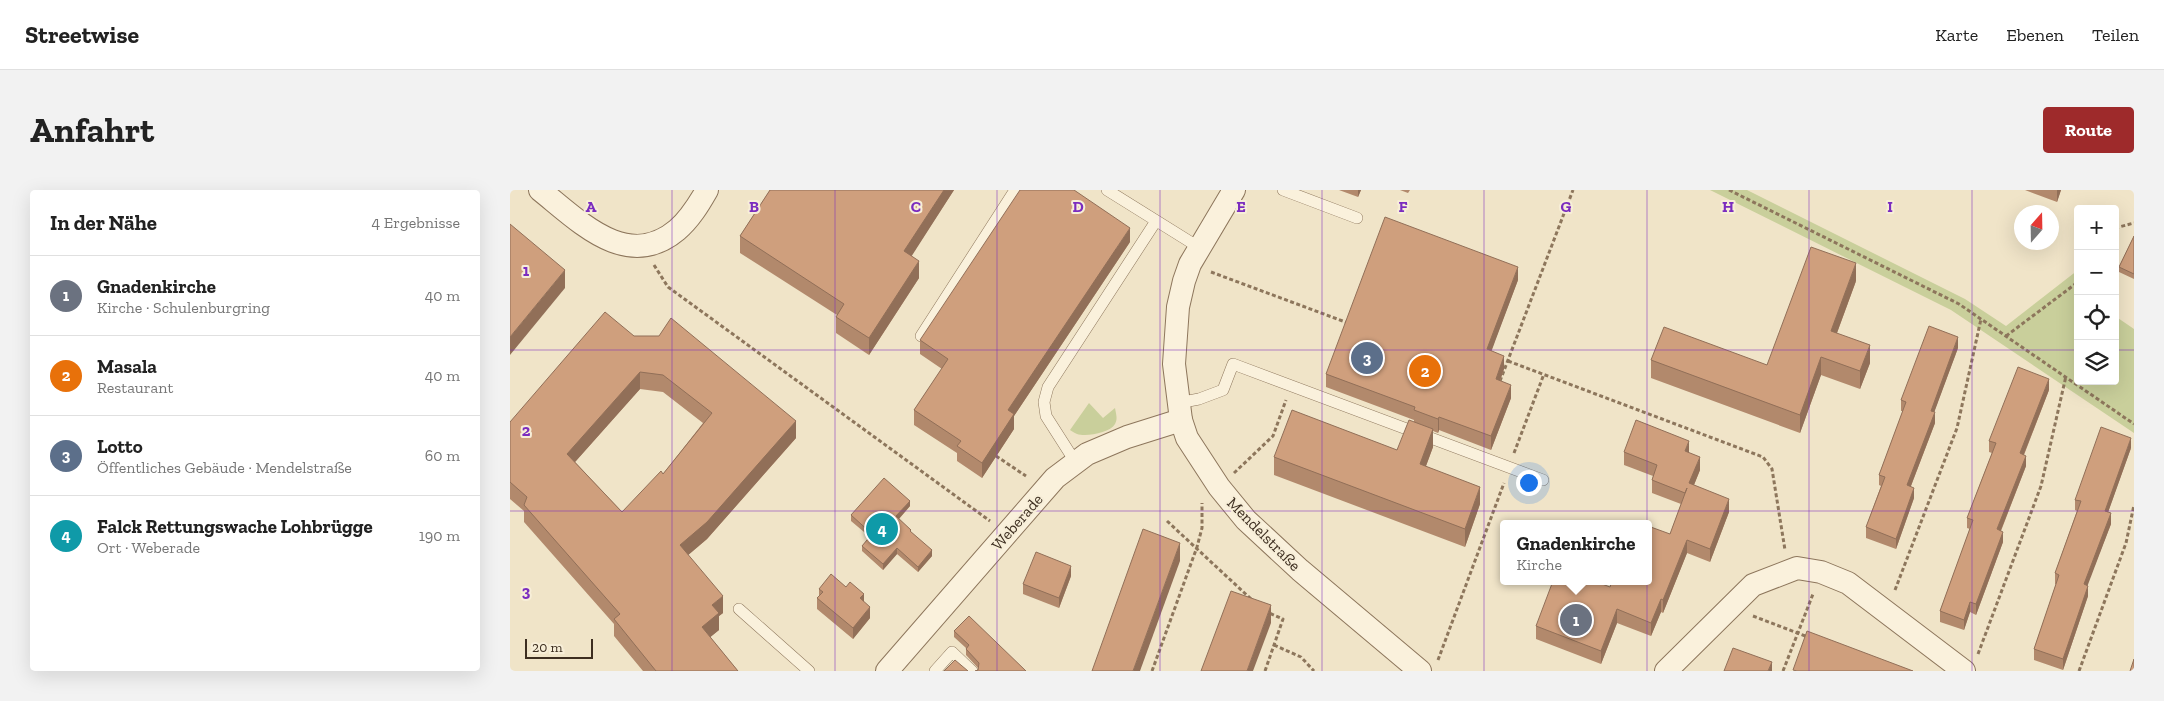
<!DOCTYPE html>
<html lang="de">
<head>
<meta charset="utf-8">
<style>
  :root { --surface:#fff; --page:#f2f2f2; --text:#222; --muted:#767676; --line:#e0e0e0; --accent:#9e2a2b }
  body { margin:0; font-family:"Zilla Slab",serif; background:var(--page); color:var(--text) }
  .controls { position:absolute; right:15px; top:15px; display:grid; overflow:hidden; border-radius:5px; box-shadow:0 5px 20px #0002 }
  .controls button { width:45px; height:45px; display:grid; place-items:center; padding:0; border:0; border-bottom:1px solid var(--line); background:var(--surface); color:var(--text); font:25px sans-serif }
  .compass { position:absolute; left:1504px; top:15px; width:45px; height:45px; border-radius:50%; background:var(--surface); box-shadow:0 5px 20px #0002; rotate:20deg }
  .scale { position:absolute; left:15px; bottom:12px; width:68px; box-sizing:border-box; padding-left:5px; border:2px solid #3d2e20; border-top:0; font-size:14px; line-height:18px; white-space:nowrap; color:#3d2e20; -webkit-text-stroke:4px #f7eed8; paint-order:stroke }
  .you { position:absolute; left:1018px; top:292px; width:18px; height:18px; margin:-12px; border:4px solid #fff; border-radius:50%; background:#1a73e8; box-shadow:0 0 0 8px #1a73e833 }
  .badge { display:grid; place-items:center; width:32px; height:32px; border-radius:50%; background:var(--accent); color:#fff; font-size:16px; font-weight:700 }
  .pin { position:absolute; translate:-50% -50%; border:2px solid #fff; box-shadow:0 1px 5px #0006 }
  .popup { position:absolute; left:990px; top:330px; width:152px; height:65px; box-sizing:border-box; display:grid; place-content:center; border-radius:5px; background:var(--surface); filter:drop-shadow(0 1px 4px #0005); font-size:16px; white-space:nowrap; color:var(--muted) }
  .popup b { font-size:19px; color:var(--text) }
  .popup::after { content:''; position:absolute; left:50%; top:100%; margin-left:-10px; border:10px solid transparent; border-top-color:var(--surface) }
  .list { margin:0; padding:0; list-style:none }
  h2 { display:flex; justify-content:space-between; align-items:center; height:65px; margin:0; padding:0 20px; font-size:21px }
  h2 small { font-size:16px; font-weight:400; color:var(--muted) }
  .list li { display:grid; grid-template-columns:32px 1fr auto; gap:15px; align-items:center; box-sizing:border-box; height:80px; padding:0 20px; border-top:1px solid var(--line) }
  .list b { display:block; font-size:19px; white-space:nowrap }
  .list p { margin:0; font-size:16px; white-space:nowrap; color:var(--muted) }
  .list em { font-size:16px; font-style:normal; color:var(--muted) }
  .icon { flex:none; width:28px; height:28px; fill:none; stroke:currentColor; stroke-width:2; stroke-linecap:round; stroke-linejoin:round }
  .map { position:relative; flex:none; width:1624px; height:481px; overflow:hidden; border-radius:5px }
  header { display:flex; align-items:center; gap:30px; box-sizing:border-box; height:70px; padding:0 25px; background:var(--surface); border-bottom:1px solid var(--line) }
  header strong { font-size:24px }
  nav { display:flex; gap:28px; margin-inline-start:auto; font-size:18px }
  .intro { display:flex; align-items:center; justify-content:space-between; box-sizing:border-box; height:120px; padding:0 30px }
  h1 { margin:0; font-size:35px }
  .button { padding:12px 22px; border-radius:5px; background:var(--accent); color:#fff; font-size:18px; font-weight:700 }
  main { display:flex; gap:30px; padding:0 30px }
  aside { flex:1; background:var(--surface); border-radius:5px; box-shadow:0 5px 20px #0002 }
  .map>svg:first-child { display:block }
</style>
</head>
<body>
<header>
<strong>Streetwise</strong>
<nav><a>Karte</a><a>Ebenen</a><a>Teilen</a></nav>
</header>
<div class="intro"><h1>Anfahrt</h1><a class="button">Route</a></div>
<main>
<aside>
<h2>In der Nähe<small>4 Ergebnisse</small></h2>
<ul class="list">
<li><span class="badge" style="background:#6b7280">1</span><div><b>Gnadenkirche</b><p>Kirche · Schulenburgring</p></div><em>40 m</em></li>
<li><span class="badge" style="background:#e8710a">2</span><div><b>Masala</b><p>Restaurant</p></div><em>40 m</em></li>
<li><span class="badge" style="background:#5c6f8a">3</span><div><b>Lotto</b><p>Öffentliches Gebäude · Mendelstraße</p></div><em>60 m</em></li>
<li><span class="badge" style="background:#0f9aa8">4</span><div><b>Falck Rettungswache Lohbrügge</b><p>Ort · Weberade</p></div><em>190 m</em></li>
</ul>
</aside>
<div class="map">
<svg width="1624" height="481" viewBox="0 0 1624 481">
  <rect width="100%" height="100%" fill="#f0e4c8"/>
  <!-- green -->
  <g fill="#c9cf9b">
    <polygon points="1200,0 1237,0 1455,109 1496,136 1568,80 1568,191 1605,191 1605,126 1624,139 1624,243 1441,120"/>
    <path d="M579,213l14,15 12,-10c1,6 3,11 0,16 -5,9 -29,13 -38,10 -3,-1 -5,-3 -7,-4z"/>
  </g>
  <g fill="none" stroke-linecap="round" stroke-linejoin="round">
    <defs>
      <g id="lane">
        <polyline points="597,0 690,58"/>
        <polyline points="773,0 847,28"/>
        <polyline points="411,146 505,0"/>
        <polyline points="668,213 689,209 713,200 723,174 1033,290"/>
        <polyline points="566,273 536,226 534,212 538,197 646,31"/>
        <polyline points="229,419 299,481"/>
        <polyline points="425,481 442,462 462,481"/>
      </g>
      <g id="street">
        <path d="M30,0c39,31 87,82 137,40 13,-11 22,-26 30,-40"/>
        <polyline points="724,0 680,74 674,91 668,117 664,174 671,230 677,248 709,297 736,330 790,380 910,481"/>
        <polyline points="377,481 545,288 577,264 617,247 671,230"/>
        <polyline points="1156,481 1243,395 1287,378 1311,382 1338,393 1454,481"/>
      </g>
    </defs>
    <!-- lane casing -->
    <use href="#lane" stroke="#8d765c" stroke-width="12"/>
    <!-- street casing -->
    <use href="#street" stroke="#8d765c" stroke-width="24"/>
    <!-- path -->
    <g stroke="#8d765c" stroke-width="3" stroke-dasharray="4 2.5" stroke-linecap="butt">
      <polyline points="1219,0 1449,114 1624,234"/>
      <polyline points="1605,38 1624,33"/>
      <polyline points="144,75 158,97 480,331"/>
      <polyline points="701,82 838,133"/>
      <polyline points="1496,146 1568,92"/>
      <polyline points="998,171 1253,267 1262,279 1275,360"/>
      <polyline points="990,191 1063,0"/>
      <polyline points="1004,263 1034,184"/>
      <polyline points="486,266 516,286"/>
      <polyline points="724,283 763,246 776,210"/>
      <polyline points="657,331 741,409"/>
      <polyline points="1385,400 1447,238 1471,129"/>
      <polyline points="1243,426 1298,447"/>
      <polyline points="764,455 791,467 804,481"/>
      <polyline points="1468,464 1531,296 1556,186"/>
      <polyline points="928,470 994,293"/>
      <polyline points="642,481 687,357 692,338 692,313"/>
      <polyline points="755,481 773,429 757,422"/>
      <polyline points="1273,481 1303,404"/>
      <polyline points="1569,481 1616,353 1624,315"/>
    </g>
    <!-- lane -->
    <use href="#lane" stroke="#faf1dc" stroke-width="11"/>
    <!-- street -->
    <use href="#street" stroke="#faf1dc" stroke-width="22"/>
  </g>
  <!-- wall -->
  <g fill="#b2896c" fill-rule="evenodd">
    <polygon points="260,0 444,0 401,66 409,88 359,165 326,143 326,127 327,125 230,63 230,46"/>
    <polygon points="829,0 851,0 848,7"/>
    <polygon points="890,0 900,0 898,3"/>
    <polygon points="1515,0 1551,0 1547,12"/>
    <polygon points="1624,46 1624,89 1609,82 1609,77"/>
    <polygon points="620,52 504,226 504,239 472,288 447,271 447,263 404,235 404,220 432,179 410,164 410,150"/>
    <polygon points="1008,90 981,161 994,179 990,191 1001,208 981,260 929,240 928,243 923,241 923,257 916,276 970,314 955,357 764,285 764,267 887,260 904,232 904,230 816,197 816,184"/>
    <polygon points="1346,91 1327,143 1360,173 1350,199 1311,185 1290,243 1141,188 1141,170 1257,175"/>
    <path d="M124,146l162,102 -89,101 -19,16 35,58 -4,3v14l-9,7 28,34h-95l-29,-35v-12l-90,-102v-11l-14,-12v-77zM130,199l23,3 40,31 -40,51 -41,38 -47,-50z"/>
    <polygon points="1448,158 1424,222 1425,233 1401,296 1404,308 1386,359 1356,348 1356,337 1371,296 1369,295 1369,285 1393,221 1391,221 1391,210"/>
    <polygon points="1539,200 1514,265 1516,276 1491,341 1493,352 1466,425 1460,422 1454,440 1430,432 1430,421 1460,339 1457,338 1457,328 1482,263 1479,262 1479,251"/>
    <polygon points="1621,258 1598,322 1601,334 1577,395 1578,406 1553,480 1524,470 1524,459 1546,394 1545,394 1545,383 1567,321 1565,320 1565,310"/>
    <polygon points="1114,262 1179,263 1190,280 1184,295 1219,322 1200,372 1177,363 1153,423 1151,422 1141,446 1107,433 1091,474 1026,449 1026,436 1100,397 1160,344 1171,314 1142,303 1142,290 1143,286 1114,275"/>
    <polygon points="400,316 389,329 422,366 408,382 387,364 373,380 352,361 352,356 360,347 341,331 341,325"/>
    <polygon points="561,386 549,418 513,404 513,394"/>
    <polygon points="309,399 354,412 360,428 343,449 307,419 307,408 309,407"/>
    <polygon points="444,441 516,481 468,480 468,478 456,465 456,458 444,447"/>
  </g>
  <!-- shaded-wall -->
  <g fill="#916f58">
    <polygon points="434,0 444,0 394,78 394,61"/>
    <polygon points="848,0 851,0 848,7"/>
    <polygon points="1547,0 1551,0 1547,12"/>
    <polygon points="620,38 620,52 504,226 504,239 472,288 472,273 498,220"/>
    <polygon points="409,71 409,88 359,165 359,148"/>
    <polygon points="1346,73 1346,91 1321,159 1321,141"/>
    <polygon points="1008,77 1008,90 977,173 977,159"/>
    <polygon points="55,80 55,98 0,165 0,147"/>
    <polygon points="1448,147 1448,158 1421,231 1421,221"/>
    <polygon points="1360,155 1360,173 1350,199 1350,181"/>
    <polygon points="994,166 994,179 986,202 986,189"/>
    <polygon points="1311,167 1311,185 1290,243 1290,225"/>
    <polygon points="130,182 130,199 57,281 57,264"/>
    <polygon points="1539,189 1539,200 1510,274 1510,263"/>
    <polygon points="1001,195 1001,208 981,260 981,246"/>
    <polygon points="1425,222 1425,233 1397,306 1397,295"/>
    <polygon points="929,227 929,240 928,243 928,229"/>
    <polygon points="286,231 286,248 197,349 170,372 170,355"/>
    <polygon points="923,239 923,257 910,292 910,274"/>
    <polygon points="1621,248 1621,258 1595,331 1595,321"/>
    <polygon points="1179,251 1179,264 1175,261"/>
    <polygon points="1516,266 1516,276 1487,350 1487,339"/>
    <polygon points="1190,267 1190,280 1179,307 1179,293"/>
    <polygon points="970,297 970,314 955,357 955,339"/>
    <polygon points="1404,298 1404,308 1386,359 1386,349"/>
    <polygon points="1219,309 1219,322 1200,372 1200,359"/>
    <polygon points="400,311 400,316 386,332 386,326"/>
    <polygon points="1601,323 1601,334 1574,405 1574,394"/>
    <polygon points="1493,342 1493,352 1466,425 1466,414"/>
    <polygon points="1177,350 1177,363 1153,423 1153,410"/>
    <polygon points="670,353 670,371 630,481 623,481"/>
    <polygon points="387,358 387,364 373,380 373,374"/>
    <polygon points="422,360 422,366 408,382 408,377"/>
    <polygon points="561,376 561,386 549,418 549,408"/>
    <polygon points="1578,396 1578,406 1553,480 1553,469"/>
    <polygon points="354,404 354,414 350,408"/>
    <polygon points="213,406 213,423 209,426 209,440 192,454 192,437 202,415"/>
    <polygon points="1151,409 1151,422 1141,446 1141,433"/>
    <polygon points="1460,412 1460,422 1454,440 1454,430"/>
    <polygon points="761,415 761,433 743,481 737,481"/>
    <polygon points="360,417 360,428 343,449 343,438"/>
    <polygon points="1107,419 1107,433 1091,474 1091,461"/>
    <polygon points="1262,472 1262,481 1258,481"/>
  </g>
  <!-- building -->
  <g fill="#cf9f7d" stroke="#916f58" fill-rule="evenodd">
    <polygon points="260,0 434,0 394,61 409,71 359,148 326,127 334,114 230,46"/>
    <polygon points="510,0 564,0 620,38 498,220 504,224 472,273 447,256 451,251 404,220 438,169 410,150"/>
    <polygon points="875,27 1008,77 977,159 994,166 986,189 1001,195 981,246 929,227 928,229 904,220 905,217 816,184"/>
    <polygon points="0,34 55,80 0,147"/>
    <polygon points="1624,46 1624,84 1609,77"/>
    <polygon points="1301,57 1346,73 1321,141 1360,155 1350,181 1311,167 1290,225 1141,170 1154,137 1257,175"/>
    <path d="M95,122l29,24h25l12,-18 125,103 -89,101 -27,23 43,51 -11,9 7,8 -17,14 36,44h-82l-42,-52 6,-5 -96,-109 3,-8 -17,-15v-60zM130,182l23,3 49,38 -49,61 -2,-3 -39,41 -55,-58z"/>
    <polygon points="1419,136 1448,147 1421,221 1425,222 1397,295 1404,298 1386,349 1356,337 1375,287 1369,285 1396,212 1391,210"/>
    <polygon points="1508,177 1539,189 1510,263 1516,266 1487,339 1493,342 1466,414 1460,412 1454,430 1430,421 1463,330 1457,328 1486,253 1479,251"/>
    <polygon points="782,220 887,260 899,230 923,239 910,274 970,297 955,339 764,267"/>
    <polygon points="1126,230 1179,251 1175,261 1190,267 1179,293 1219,309 1200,359 1177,350 1153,410 1151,409 1141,433 1107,419 1091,461 1026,436 1043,391 1084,391 1100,397 1102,391 1138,391 1138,336 1160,344 1177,298 1175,303 1142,290 1147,275 1114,262"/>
    <polygon points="1591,237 1621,248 1595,321 1601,323 1574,394 1578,396 1553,469 1524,459 1549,385 1545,383 1571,311 1565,310"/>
    <polygon points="374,288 400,311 386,326 401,340 400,341 422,360 408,377 387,358 373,374 352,356 362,344 341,325"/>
    <polygon points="1125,331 1133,334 1124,334"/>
    <polygon points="633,339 670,353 623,481 582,481"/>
    <polygon points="526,362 561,376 549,408 513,394"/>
    <polygon points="321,384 336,397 340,392 354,404 350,408 360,417 343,438 307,408 313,402 309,399"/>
    <polygon points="721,401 761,415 737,481 691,481"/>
    <polygon points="459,426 516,481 465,481 468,480 469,473 456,459 459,455 444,441"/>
    <polygon points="1297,441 1403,481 1287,481 1283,480"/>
    <polygon points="1223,458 1262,472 1258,481 1214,481"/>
    <polygon points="1624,469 1624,481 1620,481"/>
    <polygon points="445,470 458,481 434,481"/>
  </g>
  <!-- grid -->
  <path fill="none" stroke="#7b2cbf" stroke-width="1" stroke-opacity="0.55" d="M162,0v481M325,0v481M487,0v481M650,0v481M812,0v481M974,0v481M1137,0v481M1299,0v481M1462,0v481M0,160h1568M1605,160h19M0,321h1624"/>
  <g text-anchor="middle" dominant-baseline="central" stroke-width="4" stroke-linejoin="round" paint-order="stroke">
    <!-- street labels -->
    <g font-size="16" fill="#3d2e20" stroke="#f7eed8">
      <text transform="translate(507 332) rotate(-49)">Weberade</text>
      <text transform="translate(754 344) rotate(45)">Mendelstraße</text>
    </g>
  </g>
  <g font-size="16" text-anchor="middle" font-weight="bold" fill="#7b2cbf" stroke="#f7eed8" stroke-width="4" stroke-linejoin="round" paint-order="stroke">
    <text x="81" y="22">A</text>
    <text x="244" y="22">B</text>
    <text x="406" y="22">C</text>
    <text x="568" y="22">D</text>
    <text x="731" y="22">E</text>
    <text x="893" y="22">F</text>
    <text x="1056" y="22">G</text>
    <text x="1218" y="22">H</text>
    <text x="1380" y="22">I</text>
    <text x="16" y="86">1</text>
    <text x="16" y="246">2</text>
    <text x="16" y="407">3</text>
  </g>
</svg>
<div class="controls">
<button>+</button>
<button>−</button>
<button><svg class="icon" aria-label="locate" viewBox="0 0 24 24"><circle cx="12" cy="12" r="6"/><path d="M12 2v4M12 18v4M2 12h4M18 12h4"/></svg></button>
<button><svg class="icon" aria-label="layers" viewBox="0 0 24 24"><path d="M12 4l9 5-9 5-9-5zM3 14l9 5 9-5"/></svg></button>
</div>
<svg class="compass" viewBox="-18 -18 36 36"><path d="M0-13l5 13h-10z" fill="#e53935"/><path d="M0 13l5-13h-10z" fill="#767676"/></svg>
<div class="scale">20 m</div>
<div class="you"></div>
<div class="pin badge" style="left:1066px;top:430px;background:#6b7280">1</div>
<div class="popup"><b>Gnadenkirche</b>Kirche</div>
<div class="pin badge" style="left:915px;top:181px;background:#e8710a">2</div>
<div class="pin badge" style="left:857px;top:168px;background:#5c6f8a">3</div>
<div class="pin badge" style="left:372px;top:339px;background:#0f9aa8">4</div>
</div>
</main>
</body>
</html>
